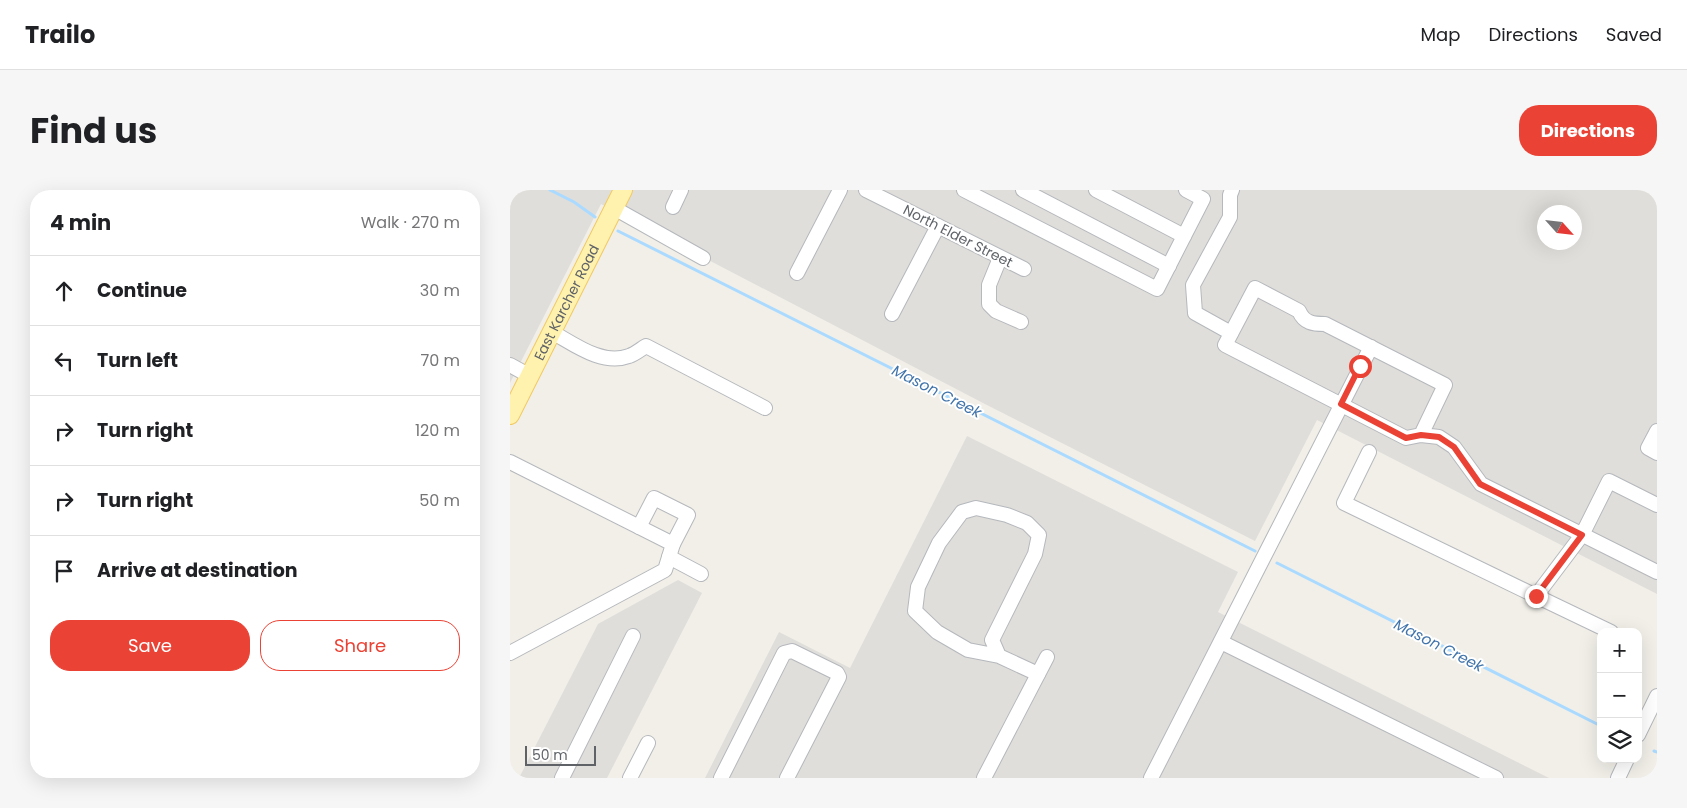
<!DOCTYPE html>
<html lang="en">
<head>
<meta charset="utf-8">
<style>
  :root { --surface:#fff; --page:#f6f6f6; --text:#202124; --muted:#757577; --line:#e0e0e0; --accent:#ea4335 }
  body { margin:0; font-family:Poppins,sans-serif; background:var(--page); color:var(--text) }
  .controls { position:absolute; right:15px; bottom:15px; display:grid; overflow:hidden; border-radius:10px; box-shadow:0 5px 20px #0002 }
  .controls button { width:45px; height:45px; display:grid; place-items:center; padding:0; border:0; border-bottom:1px solid var(--line); background:var(--surface); color:var(--text); font:25px sans-serif }
  .compass { position:absolute; left:1027px; top:15px; width:45px; height:45px; border-radius:50%; background:var(--surface); box-shadow:0 5px 20px #0002; rotate:117deg }
  .scale { position:absolute; left:15px; bottom:12px; width:71px; box-sizing:border-box; padding-left:5px; border:2px solid #5f6368; border-top:0; font-size:14px; line-height:18px; white-space:nowrap; color:#5f6368; -webkit-text-stroke:4px #fff; paint-order:stroke }
  .stop { position:absolute; width:15px; height:15px; margin:-11px; border:4px solid #ea4335; border-radius:50%; background:#fff }
  .stop.end { background:#ea4335; border-color:#fff; box-shadow:0 1px 5px #0008 }
  .list { margin:0; padding:0; list-style:none }
  h2 { display:flex; justify-content:space-between; align-items:center; height:65px; margin:0; padding:0 20px; font-size:21px }
  h2 small { font-size:16px; font-weight:400; color:var(--muted) }
  .list li { display:grid; grid-template-columns:32px 1fr auto; gap:15px; align-items:center; box-sizing:border-box; height:70px; padding:0 20px; border-top:1px solid var(--line) }
  .list b { display:block; font-size:19px; white-space:nowrap }
  .list em { font-size:16px; font-style:normal; color:var(--muted) }
  .actions { display:flex; gap:10px; padding:15px 20px }
  .actions a { flex:1; padding:11px 0; border:1px solid var(--accent); border-radius:20px; text-align:center; font-size:18px; color:var(--accent) }
  .actions .main { background:var(--accent); color:#fff }
  .icon { flex:none; width:28px; height:28px; fill:none; stroke:currentColor; stroke-width:2; stroke-linecap:round; stroke-linejoin:round }
  .map { position:relative; flex:none; width:1147px; height:588px; overflow:hidden; border-radius:20px }
  header { display:flex; align-items:center; gap:30px; box-sizing:border-box; height:70px; padding:0 25px; background:var(--surface); border-bottom:1px solid var(--line) }
  header strong { font-size:24px }
  nav { display:flex; gap:28px; margin-inline-start:auto; font-size:18px }
  .intro { display:flex; align-items:center; justify-content:space-between; box-sizing:border-box; height:120px; padding:0 30px }
  h1 { margin:0; font-size:35px }
  .button { padding:12px 22px; border-radius:20px; background:var(--accent); color:#fff; font-size:18px; font-weight:700 }
  main { display:flex; gap:30px; padding:0 30px }
  aside { flex:1; background:var(--surface); border-radius:20px; box-shadow:0 5px 20px #0002 }
  .map>svg:first-child { display:block }
</style>
</head>
<body>
<header>
<strong>Trailo</strong>
<nav><a>Map</a><a>Directions</a><a>Saved</a></nav>
</header>
<div class="intro"><h1>Find us</h1><a class="button">Directions</a></div>
<main>
<aside>
<h2>4 min<small>Walk · 270 m</small></h2>
<ul class="list">
<li><svg class="icon" aria-label="ahead" viewBox="0 0 24 24"><path d="M12 20V5M6 11l6-6 6 6"/></svg><div><b>Continue</b></div><em>30 m</em></li>
<li><svg class="icon" aria-label="left" viewBox="0 0 24 24"><path d="M17 20v-9H6M10 6l-5 5 5 5"/></svg><div><b>Turn left</b></div><em>70 m</em></li>
<li><svg class="icon" aria-label="right" viewBox="0 0 24 24"><path d="M7 20v-9h11M14 6l5 5-5 5"/></svg><div><b>Turn right</b></div><em>120 m</em></li>
<li><svg class="icon" aria-label="right" viewBox="0 0 24 24"><path d="M7 20v-9h11M14 6l5 5-5 5"/></svg><div><b>Turn right</b></div><em>50 m</em></li>
<li><svg class="icon" aria-label="arrive" viewBox="0 0 24 24"><path d="M6 21V4h12l-3 4 3 4H6"/></svg><div><b>Arrive at destination</b></div></li>
</ul>
<div class="actions"><a class="main">Save</a><a>Share</a></div>
</aside>
<div class="map">
<svg width="1147" height="588" viewBox="0 0 1147 588">
  <rect width="100%" height="100%" fill="#f1efe8"/>
  <!-- industrial -->
  <g fill="#e0deda" fill-rule="evenodd">
    <path d="M0,0h1147v404l-340,-174 -62,121 -272,-138 -382,-199 -91,179zM1034,22h30v30h-30z"/>
    <polygon points="457,246 728,382 708,422 1039,588 195,588 269,442 340,478"/>
    <polygon points="168,390 192,403 97,588 9,588 88,434"/>
  </g>
  <g fill="none" stroke-linecap="round" stroke-linejoin="round">
    <!-- stream -->
    <g stroke="#aadaff" stroke-width="3">
      <polyline points="40,0 64,12 85,27"/>
      <polyline points="108,41 745,361"/>
      <polyline points="767,373 1091,536"/>
      <polyline points="1144,561 1147,562"/>
    </g>
    <defs>
      <g id="minor">
        <polyline points="356,0 514,79"/>
        <polyline points="454,0 647,99 693,9 676,0"/>
        <polyline points="513,0 659,76"/>
        <polyline points="586,0 674,46"/>
        <polyline points="163,17 171,0"/>
        <polyline points="104,18 193,68"/>
        <polyline points="490,68 479,95 479,114 486,121 511,132"/>
        <polyline points="287,83 330,0"/>
        <polyline points="382,124 428,36"/>
        <path d="M42,142c22,12 50,34 77,24 6,-2 12,-7 17,-10l119,62"/>
        <polyline points="721,143 685,123 683,95 720,27 720,5 722,0"/>
        <polyline points="0,175 20,186"/>
        <polyline points="1147,241 1138,258 1147,263"/>
        <path d="M911,245l24,-50 -120,-61c-12,0 -21,-1 -26,-13l-44,-23 -30,57 181,93 15,-3 18,2 15,10 27,37 176,88"/>
        <polyline points="859,262 834,313 1026,406 1072,345 1099,291 1147,315"/>
        <polyline points="0,272 163,354"/>
        <polyline points="159,367 191,384"/>
        <polyline points="1026,406 1101,442"/>
        <polyline points="711,452 986,588"/>
        <polyline points="0,463 155,380 163,354 178,325 144,308 129,337"/>
        <polyline points="489,466 458,460 427,442 405,421 408,397 429,353 452,322 466,318 497,325 517,333 529,345 525,364 482,450 489,466 528,484"/>
        <polyline points="1128,545 1147,506"/>
        <polyline points="52,588 123,446"/>
        <polyline points="120,588 138,553"/>
        <polyline points="211,588 274,463 282,461 327,483 329,487 277,588"/>
        <polyline points="474,588 537,467"/>
        <polyline points="641,588 861,157"/>
        <polyline points="1108,588 1117,569"/>
      </g>
      <g id="major">
        <path id="s1" d="M0,225l113,-225"/>
      </g>
    </defs>
    <!-- minor casing -->
    <use href="#minor" stroke="#b5b8bc" stroke-width="16"/>
    <!-- major casing -->
    <use href="#major" stroke="#f2c960" stroke-width="20"/>
    <!-- minor -->
    <use href="#minor" stroke="#fff" stroke-width="14"/>
    <!-- major -->
    <use href="#major" stroke="#fff2af" stroke-width="18"/>
  </g>
  <g fill="none" stroke-linecap="round" stroke-linejoin="round">
    <!-- route -->
    <polyline stroke="#ea4335" stroke-width="6" points="850,176 831,214 896,248 911,245 929,247 944,257 970,294 1072,345 1026,406"/>
  </g>
  <g text-anchor="middle" dominant-baseline="central" stroke-width="4" stroke-linejoin="round" paint-order="stroke">
    <!-- street labels -->
    <g font-size="14" fill="#5f6368" stroke="#fff">
      <text transform="translate(448 46) rotate(27)">North Elder Street</text>
      <text stroke="none"><textPath href="#s1" startOffset="126">East Karcher Road</textPath></text>
    </g>
    <!-- water labels -->
    <g font-size="15" font-style="italic" fill="#4174aa" stroke="#fff">
      <text transform="translate(427 201) rotate(27)">Mason Creek</text>
      <text transform="translate(929 455) rotate(27)">Mason Creek</text>
    </g>
  </g>
</svg>
<div class="controls">
<button>+</button>
<button>−</button>
<button><svg class="icon" aria-label="layers" viewBox="0 0 24 24"><path d="M12 4l9 5-9 5-9-5zM3 14l9 5 9-5"/></svg></button>
</div>
<svg class="compass" viewBox="-18 -18 36 36"><path d="M0-13l5 13h-10z" fill="#e53935"/><path d="M0 13l5-13h-10z" fill="#757577"/></svg>
<div class="scale">50 m</div>
<div class="stop" style="left:850px;top:176px"></div>
<div class="stop end" style="left:1026px;top:406px"></div>
</div>
</main>
</body>
</html>
